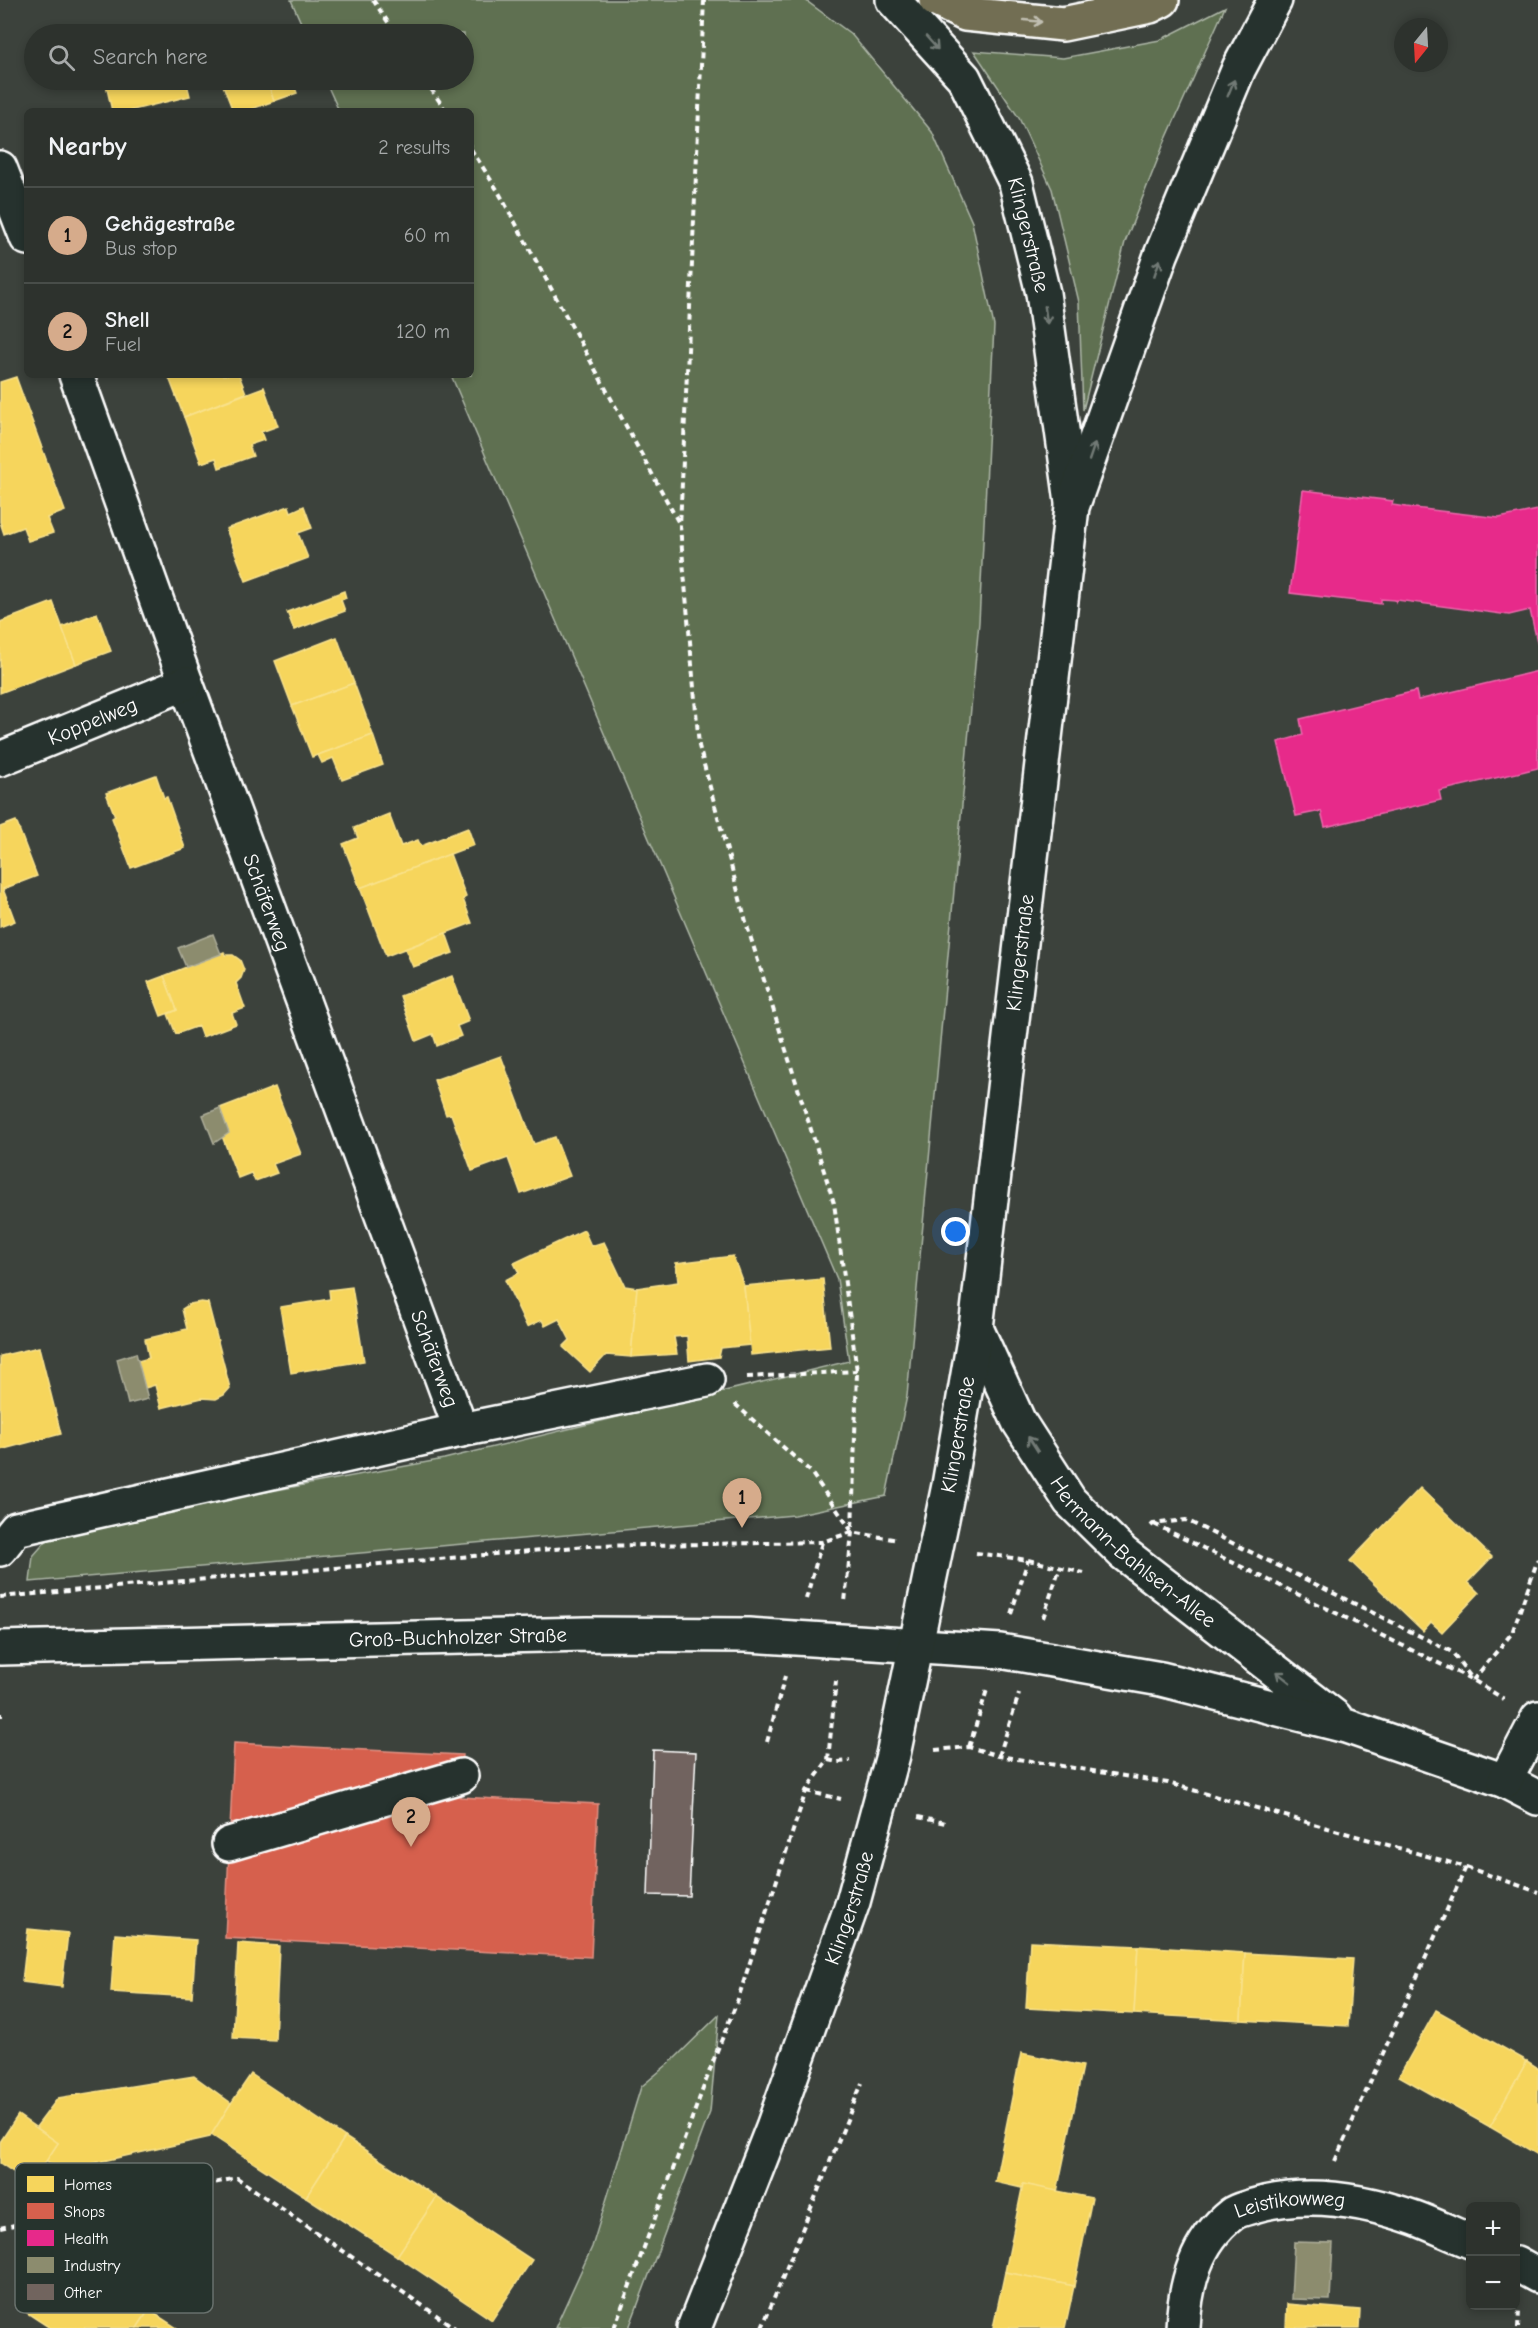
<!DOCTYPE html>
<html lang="en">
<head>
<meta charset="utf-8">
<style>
  :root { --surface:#2d322d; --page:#393e39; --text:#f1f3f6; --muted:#a7aaaa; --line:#484d49; --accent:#d6ab8b }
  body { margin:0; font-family:"Comic Neue",sans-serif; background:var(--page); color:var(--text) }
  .controls { position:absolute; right:18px; bottom:18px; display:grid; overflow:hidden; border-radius:9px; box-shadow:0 3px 9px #0003 }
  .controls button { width:54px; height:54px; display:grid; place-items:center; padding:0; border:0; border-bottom:2px solid var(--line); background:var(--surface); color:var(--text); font:30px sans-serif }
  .compass { position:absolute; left:1394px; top:18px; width:54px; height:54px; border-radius:50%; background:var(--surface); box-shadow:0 3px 9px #0003; rotate:198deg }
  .you { position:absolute; left:956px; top:1232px; width:21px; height:21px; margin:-15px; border:4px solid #fff; border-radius:50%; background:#1a73e8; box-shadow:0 0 0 9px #1a73e833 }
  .badge { display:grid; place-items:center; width:39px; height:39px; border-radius:50%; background:var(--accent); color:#111; font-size:20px; font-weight:700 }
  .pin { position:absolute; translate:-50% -50px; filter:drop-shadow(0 2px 3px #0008) }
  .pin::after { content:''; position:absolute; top:32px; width:21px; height:18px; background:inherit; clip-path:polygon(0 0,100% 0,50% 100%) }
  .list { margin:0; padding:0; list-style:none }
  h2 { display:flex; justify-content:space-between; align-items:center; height:78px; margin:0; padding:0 24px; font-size:26px }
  h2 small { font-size:20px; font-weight:400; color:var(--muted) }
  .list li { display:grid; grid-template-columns:39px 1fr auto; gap:18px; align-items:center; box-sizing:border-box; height:96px; padding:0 24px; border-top:2px solid var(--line) }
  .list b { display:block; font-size:22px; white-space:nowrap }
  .list p { margin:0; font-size:20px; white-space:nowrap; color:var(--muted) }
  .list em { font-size:20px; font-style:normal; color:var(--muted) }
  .icon { flex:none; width:33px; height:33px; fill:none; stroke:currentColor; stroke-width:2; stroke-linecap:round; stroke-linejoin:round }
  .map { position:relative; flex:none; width:1538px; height:2328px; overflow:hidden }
  .search { position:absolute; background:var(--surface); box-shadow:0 3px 9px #0003; left:24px; top:24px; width:450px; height:66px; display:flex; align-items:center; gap:15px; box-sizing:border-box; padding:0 21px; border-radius:33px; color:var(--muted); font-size:22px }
  .panel { position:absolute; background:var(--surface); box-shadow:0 3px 9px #0003; left:24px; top:108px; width:450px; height:270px; border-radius:9px }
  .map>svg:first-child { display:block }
</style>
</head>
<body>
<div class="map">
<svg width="1538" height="2328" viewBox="0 0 1538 2328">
  <rect width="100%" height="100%" fill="#3c423c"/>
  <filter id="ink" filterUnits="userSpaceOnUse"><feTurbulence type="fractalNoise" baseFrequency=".0167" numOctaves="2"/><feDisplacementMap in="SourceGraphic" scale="12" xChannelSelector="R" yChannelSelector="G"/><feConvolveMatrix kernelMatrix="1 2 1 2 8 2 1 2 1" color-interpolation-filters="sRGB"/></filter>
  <g filter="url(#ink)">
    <!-- green -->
    <g fill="#5e6f51" stroke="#aeb7a8" stroke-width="1.5">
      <polygon points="291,0 805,0 851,34 932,132 972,222 994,326 979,622 907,1396 886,1496 794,1515 30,1582 33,1556 55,1531 444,1459 849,1361 837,1279 451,375 471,375 471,111 339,111 325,80 464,80 464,34 306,34"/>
      <polygon points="1225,7 1163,146 1125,242 1083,410 1079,302 1052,189 1019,118 974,51 1063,58 1160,40"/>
      <polygon points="719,2015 710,2112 629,2328 555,2328 592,2247 641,2087 674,2059"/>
    </g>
    <!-- homes -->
    <g fill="#f6d55c" stroke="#f9e28d" stroke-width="1.5">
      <polygon points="105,80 186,80 190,96 129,111 112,111"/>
      <polygon points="221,80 267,80 274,101 246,111 233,111"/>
      <polygon points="267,80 292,80 297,93 274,101"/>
      <polygon points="168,375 239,375 246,393 184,417"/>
      <polygon points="16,377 65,511 47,518 53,533 28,541 23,527 4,534 0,522 0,382"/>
      <polygon points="264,387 278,426 261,432 264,440 249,445 253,456 219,468 216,458 201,463 184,417"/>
      <polygon points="289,506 291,512 304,506 312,528 298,533 308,558 246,581 226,529"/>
      <polygon points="344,591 346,598 341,600 345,611 294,630 287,612"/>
      <polygon points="53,602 76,664 0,693 0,622"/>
      <polygon points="97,613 111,651 76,664 62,627"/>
      <polygon points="337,637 354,683 292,706 275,661"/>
      <polygon points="354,683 373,735 312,757 292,706"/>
      <polygon points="373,735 383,765 342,780 333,758 322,763 318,755"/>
      <polygon points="156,775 164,798 167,797 185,848 131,868 112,818 115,816 106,793"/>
      <polygon points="389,814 401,846 418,840 421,846 468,828 474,845 360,888 343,844 358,838 354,828"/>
      <polygon points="16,821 37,876 3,889 15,921 0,927 0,827"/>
      <polygon points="450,854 466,897 463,899 472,923 386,956 360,888"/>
      <polygon points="446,933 453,953 413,967 405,949"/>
      <polygon points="224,952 225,955 233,955 240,960 244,970 241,978 236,983 245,1008 232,1013 236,1024 202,1037 198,1026 176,1034 168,1014 177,1010 164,976"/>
      <polygon points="164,976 177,1010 161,1016 148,982"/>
      <polygon points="452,976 469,1021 457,1026 461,1036 437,1046 433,1034 416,1041 400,996"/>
      <polygon points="501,1056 534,1144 555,1137 570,1176 521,1194 508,1158 472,1171 451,1114 446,1115 434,1080"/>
      <polygon points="275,1087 301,1154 273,1164 277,1173 255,1181 251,1173 238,1178 222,1136 229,1133 220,1108"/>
      <polygon points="584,1230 591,1246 604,1242 625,1286 637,1288 631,1357 606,1355 590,1372 563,1347 570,1340 559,1319 545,1326 542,1320 527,1327 505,1280 519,1273 514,1263"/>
      <polygon points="733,1256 744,1286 750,1345 721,1348 719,1357 689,1361 687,1336 674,1337 677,1354 631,1357 637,1288 678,1282 676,1263"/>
      <polygon points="823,1279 830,1347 751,1355 744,1286"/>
      <polygon points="352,1287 364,1361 291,1373 280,1307 330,1299 329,1290"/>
      <polygon points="201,1302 208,1303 230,1388 224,1395 216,1399 202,1398 161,1408 155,1385 145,1388 138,1361 149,1358 145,1339 187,1329 182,1309 190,1304"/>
      <polygon points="39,1347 61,1434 0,1450 0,1356"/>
      <polygon points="1420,1488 1492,1557 1468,1582 1479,1593 1442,1632 1431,1622 1423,1631 1350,1561"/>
      <polygon points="28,1929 68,1933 62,1987 22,1982"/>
      <polygon points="115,1934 196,1940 192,1997 111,1992"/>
      <polygon points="1030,1941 1138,1946 1134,2014 1026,2008"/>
      <polygon points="238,1943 279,1946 275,2040 233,2038"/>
      <polygon points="1138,1946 1245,1953 1241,2020 1134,2014"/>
      <polygon points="1245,1953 1353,1959 1348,2026 1241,2020"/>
      <polygon points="1436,2010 1527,2061 1490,2127 1399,2076"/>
      <polygon points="1021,2053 1083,2066 1057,2192 1023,2184 1022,2188 995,2182"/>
      <polygon points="1527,2061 1538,2068 1538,2155 1490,2127"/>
      <polygon points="251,2074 345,2137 306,2197 210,2134"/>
      <polygon points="194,2076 231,2103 210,2137 63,2170 46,2161 58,2143 36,2127 58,2098"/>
      <polygon points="18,2115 58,2143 31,2184 0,2163 0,2142"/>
      <polygon points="345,2137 437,2197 397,2256 306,2197"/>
      <polygon points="1023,2184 1092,2198 1074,2286 1005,2272"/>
      <polygon points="437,2197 532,2260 492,2320 397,2256"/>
      <polygon points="54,2247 149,2310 137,2328 50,2328 15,2305"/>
      <polygon points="1005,2272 1074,2286 1065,2328 993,2328"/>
      <polygon points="1287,2304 1360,2310 1359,2328 1286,2328"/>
      <polygon points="149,2310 177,2328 137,2328"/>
    </g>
    <!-- shops -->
    <polygon fill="#d6604d" stroke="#e29082" stroke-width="1.5" points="234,1743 462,1755 460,1797 598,1804 591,1957 225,1938"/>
    <!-- health -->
    <g fill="#e7298a" stroke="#ee69ad" stroke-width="1.5">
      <polygon points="1303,490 1393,501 1392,505 1406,507 1499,518 1538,510 1538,646 1530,610 1509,615 1397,600 1396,602 1395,600 1381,599 1381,604 1290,593"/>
      <polygon points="1538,671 1538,768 1439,791 1441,800 1325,827 1321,811 1296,816 1278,742 1303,735 1300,719 1416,691 1418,700"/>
    </g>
    <!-- industry -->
    <g fill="#8c8c6e" stroke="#aeae9a" stroke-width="1.5">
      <polygon points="213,934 221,954 186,967 178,948"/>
      <polygon points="220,1108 229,1133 214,1143 203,1115"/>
      <polygon points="136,1353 148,1399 128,1404 117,1359"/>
      <polygon points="1294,2242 1333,2243 1330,2300 1291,2299"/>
    </g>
    <!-- building -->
    <polygon fill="#71645e" stroke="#fff" stroke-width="1.5" points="653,1750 696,1752 689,1896 648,1895"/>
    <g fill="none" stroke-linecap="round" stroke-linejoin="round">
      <defs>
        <g id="minor">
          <path id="s1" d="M893,0l71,78 52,105 27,110 29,209"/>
          <polyline points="0,168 27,238"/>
          <path id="s2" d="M76,375l110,308 275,747"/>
          <path id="s3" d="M0,759l186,-76"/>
          <path id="s4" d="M976,1328l43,94 51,79 53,52 212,164"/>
          <polyline points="0,1549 16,1529 461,1430 707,1380"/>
          <path id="s5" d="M0,1648l587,-14 161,1 252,16 161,28 185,47 159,55 33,17"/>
          <polyline points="1505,1781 1538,1718"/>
          <polyline points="229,1844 461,1776"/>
          <polyline points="1516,2264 1538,2276"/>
          <path id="s6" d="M694,2328l79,-201 80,-225 40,-147 56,-270 27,-157 96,-821 89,-252 78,-187 36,-68"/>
          <path id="s7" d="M1183,2328c2,-44 13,-86 49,-114 5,-4 15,-6 21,-8 53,-16 111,-6 162,12 19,7 37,16 55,23"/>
        </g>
        <polyline id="major" points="936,0 965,14 1063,24 1150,6 1162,0"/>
      </defs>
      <!-- minor casing -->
      <use href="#minor" stroke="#fff" stroke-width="38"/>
      <!-- major casing -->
      <use href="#major" stroke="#fff" stroke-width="38"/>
      <!-- path -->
      <g stroke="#fff" stroke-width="4" stroke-dasharray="6 4.5" stroke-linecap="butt">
        <polyline points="373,0 396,34"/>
        <polyline points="704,0 680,526 699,746 748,929 834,1203 857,1371 852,1532 845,1602"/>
        <polyline points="425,80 446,111"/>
        <polyline points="471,149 498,191 680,525"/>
        <polyline points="747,1377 857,1371"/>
        <polyline points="735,1404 810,1471 851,1530"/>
        <polyline points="1154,1524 1473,1680 1504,1699"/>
        <polyline points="1151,1526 1153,1524 1186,1520 1452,1652 1473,1680"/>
        <polyline points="976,1553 1028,1560 1084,1573"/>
        <polyline points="0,1597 588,1546 822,1542 852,1532 898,1540"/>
        <polyline points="806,1599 822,1542"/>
        <polyline points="1011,1614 1028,1560"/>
        <polyline points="1043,1618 1060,1567"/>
        <polyline points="1473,1680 1512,1633 1538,1559"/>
        <polyline points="0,1715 3,1715"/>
        <polyline points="767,1742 785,1676"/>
        <polyline points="969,1747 987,1690"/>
        <polyline points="935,1750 969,1747 999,1756 1168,1783 1466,1867 1538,1892"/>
        <polyline points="999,1756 1019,1694"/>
        <polyline points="828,1760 838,1762 850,1761"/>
        <polyline points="806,1791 841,1799"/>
        <polyline points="918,1817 945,1823"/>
        <polyline points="1335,2161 1466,1867"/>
        <polyline points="0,2228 237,2178 455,2328"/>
        <polyline points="614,2328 717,2051 737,2002 806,1791 828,1760 836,1681"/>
        <polyline points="762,2328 862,2083"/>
        <polyline points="1518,2328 1519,2311"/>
      </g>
      <!-- minor -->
      <use href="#minor" stroke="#26332d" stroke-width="33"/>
      <!-- major -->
      <use href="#major" stroke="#726e52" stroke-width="33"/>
    </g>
    <!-- one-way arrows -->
    <defs><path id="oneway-shaft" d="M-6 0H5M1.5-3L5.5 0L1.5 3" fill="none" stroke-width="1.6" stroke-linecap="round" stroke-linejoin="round" transform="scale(1.5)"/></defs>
    <use stroke="#c0beb1" href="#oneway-shaft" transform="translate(1033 21) rotate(6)"/>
    <g stroke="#727a76">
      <use href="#oneway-shaft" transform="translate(932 43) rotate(48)"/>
      <use href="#oneway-shaft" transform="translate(1231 88) rotate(-68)"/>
      <use href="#oneway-shaft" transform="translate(1157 268) rotate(-71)"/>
      <use href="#oneway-shaft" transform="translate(1046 315) rotate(82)"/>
      <use href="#oneway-shaft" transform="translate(1092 452) rotate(-71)"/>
      <use href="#oneway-shaft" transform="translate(1033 1444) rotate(-123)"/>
      <use href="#oneway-shaft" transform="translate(1283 1677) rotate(-142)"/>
    </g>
  </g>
  <g text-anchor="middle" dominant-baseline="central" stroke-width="6" stroke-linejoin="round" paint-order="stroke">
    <!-- street labels -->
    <g font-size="21" fill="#fff" stroke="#26332d">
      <text stroke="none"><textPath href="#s1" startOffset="276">Klingerstraße</textPath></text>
      <text stroke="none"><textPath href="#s3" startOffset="100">Koppelweg</textPath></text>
      <text stroke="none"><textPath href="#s2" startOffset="561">Schäferweg</textPath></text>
      <text stroke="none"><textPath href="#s6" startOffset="1420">Klingerstraße</textPath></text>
      <text stroke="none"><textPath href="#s2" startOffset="1047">Schäferweg</textPath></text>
      <text stroke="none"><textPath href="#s6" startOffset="934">Klingerstraße</textPath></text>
      <text stroke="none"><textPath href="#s4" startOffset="278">Hermann-Bahlsen-Allee</textPath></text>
      <text stroke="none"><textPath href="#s5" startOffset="458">Groß-Buchholzer Straße</textPath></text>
      <text stroke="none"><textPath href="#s6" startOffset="448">Klingerstraße</textPath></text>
      <text stroke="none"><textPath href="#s7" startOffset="188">Leistikowweg</textPath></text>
    </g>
  </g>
  <!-- legend -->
  <rect x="15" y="2163" width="198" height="150" rx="9" fill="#26332d" stroke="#67706c" stroke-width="1.5"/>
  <rect x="27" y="2176" width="27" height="16" fill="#f6d55c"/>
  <rect x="27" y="2203" width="27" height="16" fill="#d6604d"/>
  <rect x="27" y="2230" width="27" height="16" fill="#e7298a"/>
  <rect x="27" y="2257" width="27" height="16" fill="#8c8c6e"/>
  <rect x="27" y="2284" width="27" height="16" fill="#71645e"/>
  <g font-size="16" fill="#fff">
    <text x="64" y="2190">Homes</text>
    <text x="64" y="2217">Shops</text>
    <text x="64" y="2244">Health</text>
    <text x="64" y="2271">Industry</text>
    <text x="64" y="2298">Other</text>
  </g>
</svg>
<div class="controls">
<button>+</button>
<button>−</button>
</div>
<svg class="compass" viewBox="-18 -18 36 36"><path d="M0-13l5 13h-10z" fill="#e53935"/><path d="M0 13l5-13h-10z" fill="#a7aaaa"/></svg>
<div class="you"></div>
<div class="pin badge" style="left:742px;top:1528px">1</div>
<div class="pin badge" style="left:411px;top:1847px">2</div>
<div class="search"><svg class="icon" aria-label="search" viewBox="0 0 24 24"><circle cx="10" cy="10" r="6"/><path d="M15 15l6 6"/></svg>Search here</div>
<section class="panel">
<h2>Nearby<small>2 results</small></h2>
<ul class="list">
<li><span class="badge">1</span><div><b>Gehägestraße</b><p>Bus stop</p></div><em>60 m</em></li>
<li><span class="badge">2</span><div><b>Shell</b><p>Fuel</p></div><em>120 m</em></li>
</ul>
</section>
</div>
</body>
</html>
